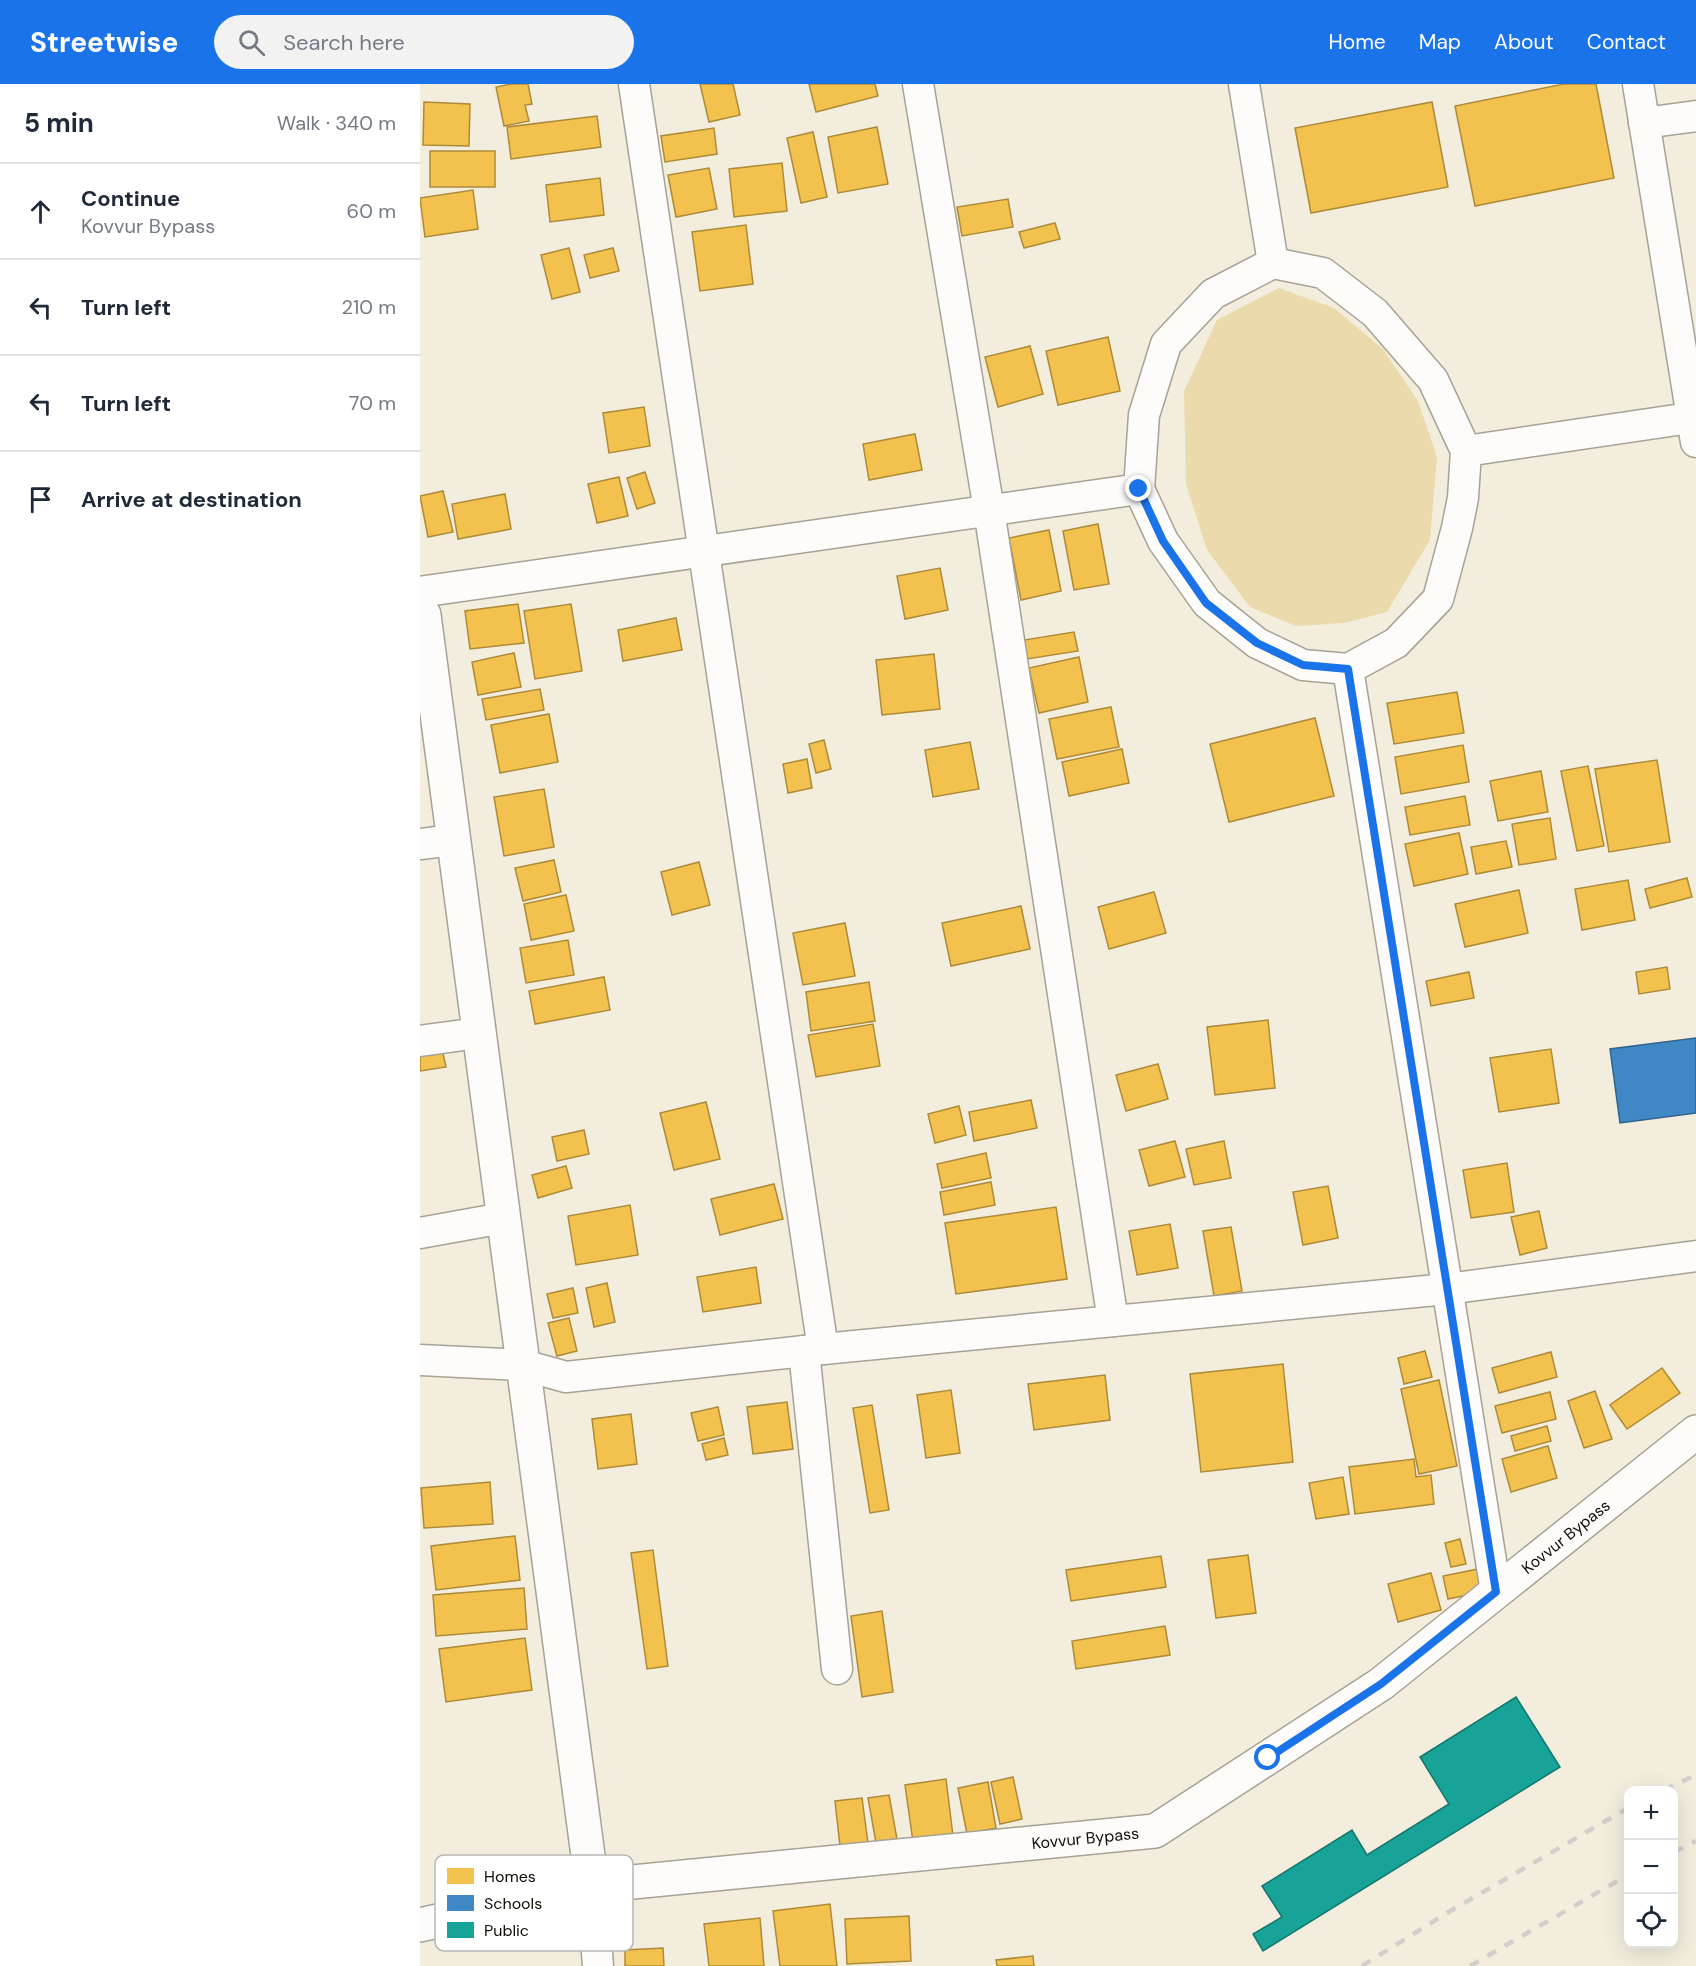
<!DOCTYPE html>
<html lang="en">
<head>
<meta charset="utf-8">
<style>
  :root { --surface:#fff; --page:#f2f2f3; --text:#1f2937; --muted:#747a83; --line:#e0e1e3; --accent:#1a73e8 }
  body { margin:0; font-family:"DM Sans",sans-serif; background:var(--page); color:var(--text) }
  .controls { position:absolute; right:18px; bottom:18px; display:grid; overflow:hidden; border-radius:12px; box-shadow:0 6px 24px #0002 }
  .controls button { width:54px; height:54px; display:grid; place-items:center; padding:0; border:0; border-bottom:2px solid var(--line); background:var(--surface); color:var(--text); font:30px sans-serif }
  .stop { position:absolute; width:18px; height:18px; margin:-14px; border:4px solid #1a73e8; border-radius:50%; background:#fff }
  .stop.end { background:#1a73e8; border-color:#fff; box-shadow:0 2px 6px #0008 }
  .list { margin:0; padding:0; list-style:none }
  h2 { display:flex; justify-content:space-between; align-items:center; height:78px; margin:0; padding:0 24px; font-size:26px }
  h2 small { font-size:20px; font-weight:400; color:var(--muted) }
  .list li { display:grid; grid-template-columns:39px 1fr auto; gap:18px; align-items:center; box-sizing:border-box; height:96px; padding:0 24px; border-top:2px solid var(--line) }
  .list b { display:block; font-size:22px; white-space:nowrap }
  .list p { margin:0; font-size:20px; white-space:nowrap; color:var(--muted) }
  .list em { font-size:20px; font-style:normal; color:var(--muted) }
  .icon { flex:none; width:33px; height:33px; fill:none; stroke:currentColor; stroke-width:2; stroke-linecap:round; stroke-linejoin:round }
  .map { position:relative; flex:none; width:1276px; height:1882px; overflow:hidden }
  header { display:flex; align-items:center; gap:36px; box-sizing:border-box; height:84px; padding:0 30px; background:var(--accent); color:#fff }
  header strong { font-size:28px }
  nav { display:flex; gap:33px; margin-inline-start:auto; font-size:21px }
  .search { width:420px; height:54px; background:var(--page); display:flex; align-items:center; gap:15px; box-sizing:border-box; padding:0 21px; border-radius:33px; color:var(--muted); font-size:22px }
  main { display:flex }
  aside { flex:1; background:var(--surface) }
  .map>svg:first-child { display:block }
</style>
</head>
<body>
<header>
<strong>Streetwise</strong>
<div class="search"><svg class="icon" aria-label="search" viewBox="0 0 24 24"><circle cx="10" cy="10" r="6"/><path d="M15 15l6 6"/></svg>Search here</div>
<nav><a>Home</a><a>Map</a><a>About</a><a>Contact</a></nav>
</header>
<main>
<aside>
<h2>5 min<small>Walk · 340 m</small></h2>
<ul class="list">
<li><svg class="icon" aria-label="ahead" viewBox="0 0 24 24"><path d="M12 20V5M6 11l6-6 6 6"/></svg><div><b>Continue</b><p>Kovvur Bypass</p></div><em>60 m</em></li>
<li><svg class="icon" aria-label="left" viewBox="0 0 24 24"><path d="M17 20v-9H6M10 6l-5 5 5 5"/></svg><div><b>Turn left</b></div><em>210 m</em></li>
<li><svg class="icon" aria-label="left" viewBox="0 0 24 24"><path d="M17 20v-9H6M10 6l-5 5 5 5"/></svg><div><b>Turn left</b></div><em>70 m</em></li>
<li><svg class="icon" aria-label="arrive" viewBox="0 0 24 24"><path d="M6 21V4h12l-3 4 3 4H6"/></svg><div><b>Arrive at destination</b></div></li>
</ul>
</aside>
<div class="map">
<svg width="1276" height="1882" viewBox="0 0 1276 1882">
  <rect width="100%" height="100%" fill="#f2eddd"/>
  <!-- green -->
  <polygon fill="#ebdbac" points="859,204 914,224 963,265 998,317 1017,373 1010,456 967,528 924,539 876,542 830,523 787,466 766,400 764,307 797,236"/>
  <!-- homes -->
  <g fill="#f2c14e" stroke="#ae8b38" stroke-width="1.5">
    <polygon points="91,0 108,0 112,20 105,21 109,37 84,42 76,3"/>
    <polygon points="280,0 313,0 320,31 289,38"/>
    <polygon points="389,0 455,0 458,12 396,28"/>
    <polygon points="1144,0 1176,0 1194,94 1055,122 1035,22"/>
    <polygon points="4,18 50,20 49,62 3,61"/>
    <polygon points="1012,18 1028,103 891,129 875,44"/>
    <polygon points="177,32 181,63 91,75 87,43"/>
    <polygon points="457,43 468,100 418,109 408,53"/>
    <polygon points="294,44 297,70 245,78 241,52"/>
    <polygon points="393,48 407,113 381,119 367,54"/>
    <rect x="10" y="67" width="65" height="36"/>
    <polygon points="362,79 367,127 314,133 309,85"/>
    <polygon points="289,84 297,125 256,133 248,91"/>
    <polygon points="180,94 184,131 130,138 126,101"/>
    <polygon points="53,106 58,145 5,153 0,114"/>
    <polygon points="588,115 593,143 542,152 537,123"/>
    <polygon points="635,139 640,155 604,164 599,148"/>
    <polygon points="326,141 333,200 280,207 272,148"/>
    <polygon points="149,164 160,208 132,215 121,171"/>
    <polygon points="193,164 199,187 170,194 164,171"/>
    <polygon points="688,253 700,307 638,321 626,267"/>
    <polygon points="610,262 623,310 578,323 565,273"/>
    <polygon points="224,323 230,362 189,369 183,329"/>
    <polygon points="495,350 502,386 449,396 443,360"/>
    <polygon points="225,388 235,419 217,425 207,394"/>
    <polygon points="199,393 208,432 177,439 168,400"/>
    <polygon points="23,407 33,448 8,453 0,412"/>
    <polygon points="85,410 91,445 38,455 32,420"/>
    <polygon points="678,440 689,500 654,506 643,447"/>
    <polygon points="629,446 641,507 601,516 589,454"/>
    <polygon points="520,484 528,526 485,535 477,492"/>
    <polygon points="98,520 104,559 50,565 45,527"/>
    <polygon points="151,520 162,587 115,595 104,527"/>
    <polygon points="256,534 262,566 203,577 198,546"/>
    <polygon points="654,548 658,567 607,575 604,556"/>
    <polygon points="94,569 101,603 58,611 52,578"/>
    <polygon points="514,570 520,625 462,631 456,576"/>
    <polygon points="659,573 668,618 619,629 609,584"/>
    <polygon points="120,605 124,626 66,636 62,615"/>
    <polygon points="1037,608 1044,649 974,660 967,619"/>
    <polygon points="691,623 699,663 637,675 629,635"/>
    <polygon points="129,630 138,678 80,689 71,641"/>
    <polygon points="895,634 914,712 809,738 790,660"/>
    <polygon points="404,656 411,685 396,689 389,660"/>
    <polygon points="550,658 559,705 513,713 505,666"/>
    <polygon points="1043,661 1049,698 981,710 975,673"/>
    <polygon points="702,665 709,699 649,712 642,678"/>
    <polygon points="387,675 392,704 368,709 363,680"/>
    <polygon points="1237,676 1250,758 1189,768 1175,685"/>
    <polygon points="1168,682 1184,762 1157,767 1141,687"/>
    <polygon points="1121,687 1128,728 1078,737 1070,697"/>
    <polygon points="124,705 134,763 84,772 74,713"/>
    <polygon points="1045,712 1050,741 990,751 985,723"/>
    <polygon points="1130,734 1136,775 1099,781 1092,740"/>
    <polygon points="1039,749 1048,790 994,802 985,760"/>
    <polygon points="1086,757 1092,783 1056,790 1051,763"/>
    <polygon points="134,776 141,808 103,817 95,784"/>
    <polygon points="279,778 290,821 252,831 241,788"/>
    <polygon points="1267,794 1272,813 1230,824 1225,805"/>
    <polygon points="1208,796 1215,836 1162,846 1155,805"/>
    <polygon points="1099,806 1108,849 1045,863 1035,820"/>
    <polygon points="734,808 746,849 689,865 678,823"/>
    <polygon points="146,811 154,847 111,856 104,820"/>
    <polygon points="601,822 610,865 531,882 522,839"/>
    <polygon points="425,839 435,892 383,901 373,849"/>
    <polygon points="148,856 154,891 106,899 100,864"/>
    <polygon points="1247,883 1250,905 1219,910 1216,888"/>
    <polygon points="1049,888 1054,914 1011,922 1006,897"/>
    <polygon points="184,893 190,926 115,940 109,907"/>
    <polygon points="449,898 455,937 391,947 386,908"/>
    <polygon points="848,936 855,1004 795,1011 787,943"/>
    <polygon points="453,940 460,982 396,993 388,951"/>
    <polygon points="22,965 26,983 0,987 0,970"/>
    <polygon points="1131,965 1139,1019 1079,1028 1070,974"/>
    <polygon points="738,980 748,1015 706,1027 696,991"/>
    <polygon points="611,1016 617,1044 554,1057 549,1028"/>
    <polygon points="286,1018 300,1075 254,1086 240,1029"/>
    <polygon points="539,1022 546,1051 515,1059 508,1030"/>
    <polygon points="164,1046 169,1070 137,1077 132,1053"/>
    <polygon points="755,1057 765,1093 729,1102 719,1066"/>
    <polygon points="804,1057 811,1094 774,1101 766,1065"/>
    <polygon points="566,1069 571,1094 522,1104 517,1080"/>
    <polygon points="1087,1079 1094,1128 1051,1134 1043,1086"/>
    <polygon points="146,1082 152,1104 118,1114 112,1091"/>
    <polygon points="571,1098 575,1121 524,1131 520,1108"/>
    <polygon points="354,1100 363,1135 300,1151 291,1115"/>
    <polygon points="908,1102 918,1154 883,1161 873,1108"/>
    <polygon points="210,1121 218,1171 156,1181 148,1132"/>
    <polygon points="636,1123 647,1195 536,1210 525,1139"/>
    <polygon points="1119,1127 1127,1164 1100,1171 1091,1133"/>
    <polygon points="750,1140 758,1184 717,1191 709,1147"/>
    <polygon points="811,1143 822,1207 794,1212 783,1147"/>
    <polygon points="336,1183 341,1219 283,1228 277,1193"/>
    <polygon points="187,1199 195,1238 174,1243 166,1204"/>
    <polygon points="153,1204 158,1229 133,1234 127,1210"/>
    <polygon points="149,1234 157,1267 137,1272 128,1239"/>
    <polygon points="1005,1267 1012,1293 984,1300 978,1274"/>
    <polygon points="1131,1268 1137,1293 1079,1309 1072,1284"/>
    <polygon points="863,1280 873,1378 781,1388 770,1290"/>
    <polygon points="1242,1284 1260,1309 1207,1345 1190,1321"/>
    <polygon points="685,1291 690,1336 614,1346 608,1300"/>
    <polygon points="1019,1296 1037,1382 999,1390 981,1305"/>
    <polygon points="531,1306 540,1369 506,1374 497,1311"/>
    <polygon points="1175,1307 1192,1355 1164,1364 1148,1317"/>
    <polygon points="1130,1308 1136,1335 1082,1349 1075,1322"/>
    <polygon points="367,1318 373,1365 333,1370 327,1323"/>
    <polygon points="452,1321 469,1426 450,1429 433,1324"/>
    <polygon points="298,1323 304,1351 278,1357 271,1329"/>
    <polygon points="211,1330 217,1380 178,1385 172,1335"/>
    <polygon points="1127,1342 1131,1357 1095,1367 1091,1352"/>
    <polygon points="304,1354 308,1371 286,1376 282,1360"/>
    <polygon points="1128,1362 1137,1394 1091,1408 1082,1375"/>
    <polygon points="994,1375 996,1393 1011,1391 1014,1420 935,1430 929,1383"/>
    <polygon points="923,1393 929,1430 896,1435 889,1399"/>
    <polygon points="70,1398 73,1440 4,1444 1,1404"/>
    <polygon points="95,1452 100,1496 16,1506 11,1462"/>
    <polygon points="1040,1455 1046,1480 1031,1483 1025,1459"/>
    <polygon points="233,1466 248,1582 227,1585 211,1469"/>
    <polygon points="828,1471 836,1529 796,1534 788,1476"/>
    <polygon points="741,1472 746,1503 651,1517 646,1486"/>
    <polygon points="1058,1485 1062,1508 1028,1515 1023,1492"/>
    <polygon points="1011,1489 1021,1526 978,1538 968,1500"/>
    <polygon points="104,1504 107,1545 16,1552 13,1511"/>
    <polygon points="462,1527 473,1608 442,1613 431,1532"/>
    <polygon points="745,1542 750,1571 656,1585 652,1557"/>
    <polygon points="105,1554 112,1606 26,1618 19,1565"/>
    <polygon points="593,1693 602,1735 580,1740 571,1698"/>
    <polygon points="526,1695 533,1752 493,1758 485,1701"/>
    <polygon points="568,1698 576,1744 547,1750 538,1704"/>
    <polygon points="469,1711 477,1755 456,1759 448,1714"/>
    <polygon points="442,1714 448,1759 420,1762 415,1717"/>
    <polygon points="410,1820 417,1882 360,1882 353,1827"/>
    <polygon points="489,1832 491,1877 427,1880 425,1835"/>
    <polygon points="340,1834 344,1882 289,1882 284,1840"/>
    <polygon points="243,1864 244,1882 205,1882 205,1866"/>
    <polygon points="613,1872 614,1882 577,1882 576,1876"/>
  </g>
  <!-- schools -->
  <polygon fill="#3f88c5" stroke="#31638b" stroke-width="1.5" points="1276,954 1276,1029 1200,1039 1190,965"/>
  <!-- public -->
  <polygon fill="#17a398" stroke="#15766c" stroke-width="1.5" points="1096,1613 1140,1683 843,1867 833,1850 862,1833 842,1802 932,1746 947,1771 1029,1720 1000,1673"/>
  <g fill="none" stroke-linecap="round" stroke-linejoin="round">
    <defs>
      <g id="minor">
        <polyline points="214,0 403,1265"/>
        <polyline points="498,0 569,426 693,1237"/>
        <polyline points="824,0 853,179"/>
        <polyline points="1218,0 1276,358"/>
        <polyline points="1224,39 1276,32"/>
        <polygon points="853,179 903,189 955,229 1013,296 1046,367 1043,414 1037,444 1018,515 976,559 928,585 883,581 837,559 787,519 743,457 719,405 724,331 746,260 793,210"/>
        <polyline points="1046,367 1276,333"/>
        <polyline points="0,508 719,405"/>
        <polyline points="928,585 1076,1508"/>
        <polyline points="0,760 33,756"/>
        <polyline points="0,957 58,949"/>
        <polyline points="0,1149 83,1134"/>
        <polyline points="384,1267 417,1585"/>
        <polyline points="0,1276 103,1281 146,1293 403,1265 1027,1205 1276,1172"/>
        <polyline points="172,1802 178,1882"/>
      </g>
      <g id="tertiary">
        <polyline points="0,528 4,531 172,1802"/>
        <path id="s1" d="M0,1841l172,-39 563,-55 226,-147 315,-252"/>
      </g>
    </defs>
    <!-- minor casing -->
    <use href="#minor" stroke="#a6a296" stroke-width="33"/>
    <!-- tertiary casing -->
    <use href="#tertiary" stroke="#a6a296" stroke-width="36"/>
    <!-- minor -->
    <use href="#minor" stroke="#fdfcfa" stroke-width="30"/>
    <!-- tertiary -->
    <use href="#tertiary" stroke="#fdfcfa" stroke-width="33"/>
    <!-- rail -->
    <g stroke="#d1cfcb" stroke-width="4.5" stroke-dasharray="10 10" stroke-linecap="butt">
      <polyline points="1244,1706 1276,1691"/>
      <polyline points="1254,1768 1276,1757"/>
      <polyline points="942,1882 1027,1829 1208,1724"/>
      <polyline points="1050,1882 1208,1791"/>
    </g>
  </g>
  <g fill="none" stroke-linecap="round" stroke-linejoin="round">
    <!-- route -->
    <polyline stroke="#1a73e8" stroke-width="8" points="719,405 743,457 786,519 837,559 883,581 928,585 1076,1508 961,1600 848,1674"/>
  </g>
  <g text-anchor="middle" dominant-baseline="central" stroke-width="6" stroke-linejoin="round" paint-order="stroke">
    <!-- street labels -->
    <g font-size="16" fill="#100d04" stroke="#fff">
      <text stroke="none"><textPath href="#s1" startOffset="1248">Kovvur Bypass</textPath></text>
      <text stroke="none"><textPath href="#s1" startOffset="672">Kovvur Bypass</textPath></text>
    </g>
  </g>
  <!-- legend -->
  <rect x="15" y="1771" width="198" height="96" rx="9" fill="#fff" stroke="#b7b6b4" stroke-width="1.5"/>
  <rect x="27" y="1784" width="27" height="16" fill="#f2c14e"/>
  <rect x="27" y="1811" width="27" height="16" fill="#3f88c5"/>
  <rect x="27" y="1838" width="27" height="16" fill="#17a398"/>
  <g font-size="16" fill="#100d04">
    <text x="64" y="1798">Homes</text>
    <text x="64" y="1825">Schools</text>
    <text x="64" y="1852">Public</text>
  </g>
</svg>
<div class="controls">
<button>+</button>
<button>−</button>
<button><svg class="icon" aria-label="locate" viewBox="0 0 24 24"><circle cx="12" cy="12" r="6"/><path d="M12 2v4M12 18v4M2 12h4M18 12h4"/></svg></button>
</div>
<div class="stop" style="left:848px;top:1674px"></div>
<div class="stop end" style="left:719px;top:405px"></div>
</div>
</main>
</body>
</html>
